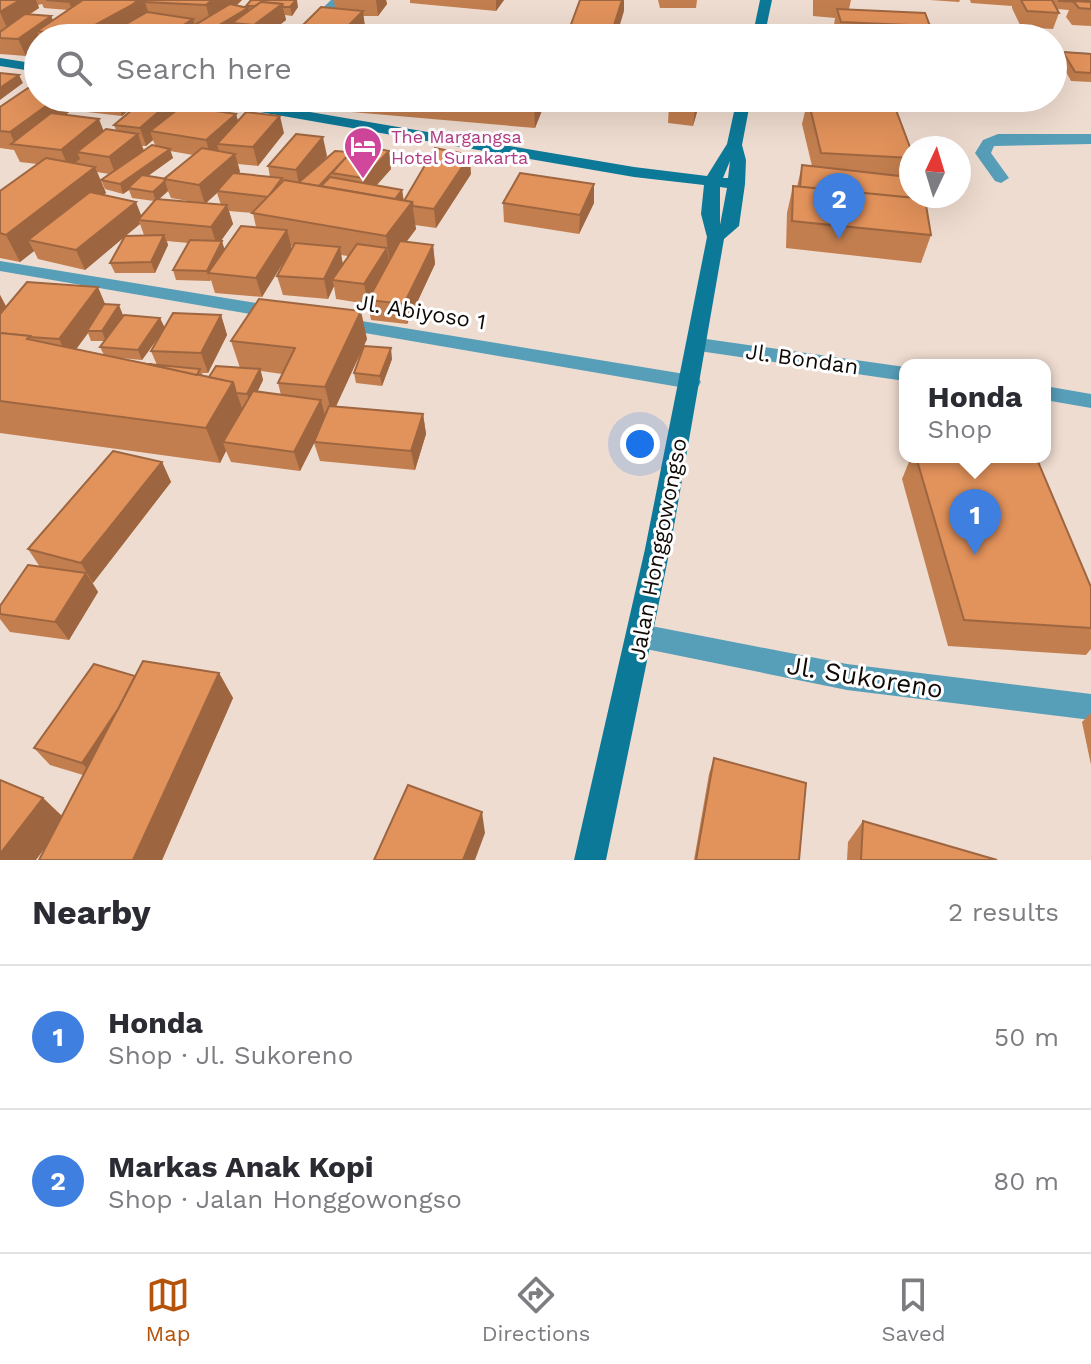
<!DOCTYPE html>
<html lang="en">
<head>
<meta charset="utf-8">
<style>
  :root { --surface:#fff; --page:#f7f7f7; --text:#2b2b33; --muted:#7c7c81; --line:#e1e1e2; --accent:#b45309 }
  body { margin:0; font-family:"Work Sans",sans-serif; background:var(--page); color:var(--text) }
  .compass { position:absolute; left:899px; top:136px; width:72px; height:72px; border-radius:50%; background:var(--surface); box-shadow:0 8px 32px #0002; rotate:4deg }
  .you { position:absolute; left:640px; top:444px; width:28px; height:28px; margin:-20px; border:6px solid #fff; border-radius:50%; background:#1a73e8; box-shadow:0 0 0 12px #1a73e833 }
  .badge { display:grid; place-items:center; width:52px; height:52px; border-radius:50%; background:var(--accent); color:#fff; font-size:26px; font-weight:700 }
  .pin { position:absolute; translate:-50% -66px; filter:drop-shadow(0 2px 4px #0008) }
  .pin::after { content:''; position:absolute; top:42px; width:28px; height:24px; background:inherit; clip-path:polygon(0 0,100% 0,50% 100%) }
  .popup { position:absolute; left:899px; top:359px; width:152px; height:104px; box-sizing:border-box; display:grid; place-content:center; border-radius:16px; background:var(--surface); filter:drop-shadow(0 2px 6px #0005); font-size:26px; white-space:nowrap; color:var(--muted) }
  .popup b { font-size:30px; color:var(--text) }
  .popup::after { content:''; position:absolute; left:50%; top:100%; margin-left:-16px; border:16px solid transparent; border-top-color:var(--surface) }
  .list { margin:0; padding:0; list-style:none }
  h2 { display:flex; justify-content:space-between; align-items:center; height:104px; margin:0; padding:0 32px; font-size:34px }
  h2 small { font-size:26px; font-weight:400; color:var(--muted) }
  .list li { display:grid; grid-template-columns:52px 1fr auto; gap:24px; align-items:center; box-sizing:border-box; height:144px; padding:0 32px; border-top:2px solid var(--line) }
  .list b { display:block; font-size:30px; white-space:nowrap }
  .list p { margin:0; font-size:26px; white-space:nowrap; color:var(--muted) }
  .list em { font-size:26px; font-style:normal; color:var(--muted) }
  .icon { flex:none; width:44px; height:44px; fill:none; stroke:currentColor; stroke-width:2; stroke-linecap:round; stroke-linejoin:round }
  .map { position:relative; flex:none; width:1091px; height:860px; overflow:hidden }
  .search { position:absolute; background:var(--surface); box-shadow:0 8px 32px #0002; left:24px; right:24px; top:24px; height:88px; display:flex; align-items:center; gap:20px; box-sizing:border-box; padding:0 28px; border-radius:44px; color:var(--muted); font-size:30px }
  .sheet { height:392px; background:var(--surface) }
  nav { display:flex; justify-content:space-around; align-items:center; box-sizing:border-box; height:112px; border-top:2px solid var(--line); background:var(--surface); font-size:22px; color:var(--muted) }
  nav a { display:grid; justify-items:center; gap:4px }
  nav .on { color:var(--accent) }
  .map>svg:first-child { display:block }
</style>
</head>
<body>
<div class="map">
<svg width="1091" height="860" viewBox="0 0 1091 860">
  <rect width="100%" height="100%" fill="#efdcd0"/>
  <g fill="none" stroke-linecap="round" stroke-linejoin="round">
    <!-- service -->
    <g fill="#579eb8" fill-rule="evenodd">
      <polygon points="331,0 344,0 305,38 292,38"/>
      <polygon points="279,98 294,98 279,114 269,114 267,111"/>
      <polygon points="998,134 1091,134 1091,144 994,146 991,153 1009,178 1001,183 995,181 975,153 983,140"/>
    </g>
    <!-- minor -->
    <g fill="#579eb8" fill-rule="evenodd">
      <polygon points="1053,51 1091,53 1091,61 1053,59"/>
      <polygon points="0,261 280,307 290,313 280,319 0,271"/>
      <polygon points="337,317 691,375 698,377 701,382 698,387 691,389 330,327 327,323"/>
      <polygon points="699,338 905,367 905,381 692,350 689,345 692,340"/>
      <polygon points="1045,386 1091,394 1091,408 1045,400"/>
      <polygon points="641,624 847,664 1091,694 1091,720 847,690 641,648 631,644 628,636 631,628"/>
    </g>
    <!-- secondary -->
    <g fill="#0d7998" fill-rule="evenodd">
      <polygon points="760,0 772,0 764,38 752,38"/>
      <polygon points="0,58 38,64 38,72 0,66"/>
      <path d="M195,98h32l407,69 73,9 20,-32 10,-46h14l-9,47 4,15 -1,24 -6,42 -15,13 -54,310 -64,311h-32l71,-311 62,-312 -6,-23 3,-29 -70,-8 -432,-75zM730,161l-2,17h-5zM720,187l7,1 -7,37z"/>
    </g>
  </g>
  <!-- wall -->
  <g fill="#c27e4e" fill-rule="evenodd">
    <path d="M0,0h242l-6,6 10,1v-1l52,1 -6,9 -7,-1 1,5 -23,18h-27l-1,-4 -6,4h-191l-12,18 -26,-2zM42,4l2,4 24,2 -15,10 -2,-4 -22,-1 10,-7 -1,-3z"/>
    <polygon points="334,0 386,0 387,4 378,16 363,16 365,27 502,38 302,38 300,28 335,8"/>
    <polygon points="410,0 504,0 496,11 410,3"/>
    <polygon points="658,0 697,0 696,8 660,8"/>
    <polygon points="813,0 851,0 849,9 930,26 927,38 804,38 806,32 836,34 834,25 835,18 813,16"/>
    <polygon points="930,0 960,0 959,2"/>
    <polygon points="970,0 1091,0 1091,26 1072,25 1066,17 1069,10 1057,9 1059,13 1053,29 1021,27 1012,8 1012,6 971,3"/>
    <polygon points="1063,52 1091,54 1091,82 1071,81 1060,61"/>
    <polygon points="73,98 140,98 141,100 122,116 78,111"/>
    <polygon points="292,98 547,98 535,128 294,107"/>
    <polygon points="672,98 701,98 693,126 668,123 669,105"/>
    <polygon points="814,98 858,98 859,101 911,150 911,167 908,177 909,198 931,235 921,263 786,248 787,213 793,186 797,187 802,165 812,166 802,124 808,99"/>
    <polygon points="999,98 1037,98 1033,107 1005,107"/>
    <path d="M172,100l3,11 61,3 2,7 46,12 -26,33 -20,-2 2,8 -1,1 31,4 -2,-11 59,-10 -6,7 30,-11 38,-1 2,18 -15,17 26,4 2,11 67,-27 -35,54 -21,-3 1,4 -10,13 27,3 2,19 -28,60 -36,-4 -3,-16 -32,-5 -2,-13 -6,13 -45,-4 -6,-19 17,-30h-3l-29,51 -47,-4 -4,-13 -1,1 -34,-1 -3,-10 15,-27 -21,-2 1,4 -13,28h-40l-5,-10 14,-26 -39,33 -47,-11 -4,-8 -14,11 -20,-4v-67l37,-27 -17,-2 -6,-12 -14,-2v-41l72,3 -7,5 39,16 12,-1 -2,-5zM153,140l2,5 -11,5 -2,-4h4zM170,151l23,4 -28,24 -17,-3 25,-18zM97,172l12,2 -8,6 4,9 18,5 6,-4 3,8 22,3 -12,15 -39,-21 3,-2zM168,191l3,7 23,4 -35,-3zM217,193l4,12 -15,-2zM229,211l24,2 3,14 -31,23 -4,-9 12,-17zM140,224l4,11h-18zM341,255l7,1 -5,8z"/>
    <polygon points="503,203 594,203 579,234 504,222"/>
    <path d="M0,295l6,12 99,-3 18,11 41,13 57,-13 6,20 -19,38h-6l1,3 6,1 31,-9 -9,-27 136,-2 -31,67 87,8 3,20 -11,36 -95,-9 -6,-18 -14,28 -69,-9 -5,-11 -6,12 -220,-30zM163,331l-12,20 6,14 -37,-7 22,2zM88,333l3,8h13l-4,6 4,8 -28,-6zM261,371l21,3 -4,9 3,12 -24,-3 6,-12z"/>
    <polygon points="392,359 382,386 356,383 354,373"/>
    <polygon points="911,457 1036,457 1091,587 1091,649 1086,655 948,646 902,479"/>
    <polygon points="162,462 171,482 93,583 92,582 98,592 69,640 10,632 0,619 0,606 40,567 28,549"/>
    <polygon points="219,673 233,698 162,860 39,860 45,848 43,798 62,816 83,775 50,765 34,748 135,676"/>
    <polygon points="1091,713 1091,765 1082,722"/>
    <polygon points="714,758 799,860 694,860 709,774"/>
    <polygon points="863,821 997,860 847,860 848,842"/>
  </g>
  <!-- shaded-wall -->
  <g fill="#9e6640">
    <polygon points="20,0 36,0 39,8 7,28 0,12"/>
    <polygon points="71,0 86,0 72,10 69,2"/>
    <polygon points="138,0 172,0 145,2 150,18 102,38 76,38 75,36"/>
    <polygon points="212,0 242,0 212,28 206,5"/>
    <polygon points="294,0 297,0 298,7 292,16 290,7"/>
    <polygon points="376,0 386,0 387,4 378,16"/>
    <polygon points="496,0 504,0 496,11"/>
    <polygon points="622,0 624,0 624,11 616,38 610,38"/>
    <polygon points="282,4 286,20 263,38 257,38 254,25"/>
    <polygon points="248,8 251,24 232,23 235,34 229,38 205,38 204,34"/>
    <polygon points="363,11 365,27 343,32"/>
    <polygon points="51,16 57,32 37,31 40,38 38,38 38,47 26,56 18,39"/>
    <polygon points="193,19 197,33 185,31 187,38 162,38"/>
    <polygon points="19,75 23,83 0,100 0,88"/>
    <polygon points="57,98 67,98 72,110 25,145 15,144 10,132"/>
    <polygon points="116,98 140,98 141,100 122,116"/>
    <polygon points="534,98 547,98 535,128"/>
    <polygon points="698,98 701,98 693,126 695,108"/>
    <polygon points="172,100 177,118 150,131 153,140 146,146 140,128"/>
    <polygon points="236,114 241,132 217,144 219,151 211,158 206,140"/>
    <polygon points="280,116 284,133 258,166 253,147"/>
    <polygon points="99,119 106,137 77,152 80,159 69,168 61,150"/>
    <polygon points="138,134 144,152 116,176 109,157"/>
    <polygon points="323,137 327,156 300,188 296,170"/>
    <polygon points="170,149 173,158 131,188 128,188 129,190 123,194 120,184"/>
    <polygon points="389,151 391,169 366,197 363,178"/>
    <polygon points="235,154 240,172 219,191 217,191 217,193 205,204 199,185"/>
    <polygon points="470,155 471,174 436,228 434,209"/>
    <polygon points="95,167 106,193 44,243 28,240 34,251 20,262 6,235"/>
    <polygon points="165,181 168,191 156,202 153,192"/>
    <polygon points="594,184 594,203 579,234 580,215"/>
    <polygon points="402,190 404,205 393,202"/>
    <polygon points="136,202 143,220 138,220 140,224 85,270 76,250"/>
    <polygon points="412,202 416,229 390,264 386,236"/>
    <polygon points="227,205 233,224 217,246 211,227"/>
    <polygon points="287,230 292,249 262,297 256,278"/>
    <polygon points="164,235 168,245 155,273 151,262"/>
    <polygon points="222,241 225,251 208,273 210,281 207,271"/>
    <polygon points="433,245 435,264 407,324 404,304"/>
    <polygon points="340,247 343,266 332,280 334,286 328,299 324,279"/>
    <polygon points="387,248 390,267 368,300 368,304 364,284"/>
    <polygon points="98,287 106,306 87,331 88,333 69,359 59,339"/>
    <polygon points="0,295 7,308 0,316"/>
    <polygon points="119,305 123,315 106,342 102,331"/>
    <polygon points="361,311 367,339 332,415 325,387"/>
    <polygon points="221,315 227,335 208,373 201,353"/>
    <polygon points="160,318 165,328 142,360 138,350"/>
    <polygon points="391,348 392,359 382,386 380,376"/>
    <polygon points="260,369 263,380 251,405 247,394"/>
    <polygon points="233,382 245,417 223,442 226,451 220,463 206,428"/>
    <polygon points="321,400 326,420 300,471 294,452"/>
    <polygon points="423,414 426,434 415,470 411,451"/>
    <polygon points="162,462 171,482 93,583 81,563"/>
    <polygon points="86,573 98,592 69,640 55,622"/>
    <polygon points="219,673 233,698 162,860 133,860"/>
    <polygon points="139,677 96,779 82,763"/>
    <polygon points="43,798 66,820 36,860 0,860 0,854"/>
    <polygon points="482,812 485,833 475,860 463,860"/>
  </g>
  <!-- building -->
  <g fill="#e2925b" stroke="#9e6640" stroke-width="2">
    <polygon points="0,0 20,0 0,12"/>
    <polygon points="46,0 71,0 69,2"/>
    <polygon points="83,0 138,0 132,5 75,36 37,31"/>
    <polygon points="147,0 212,0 206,5 145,2"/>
    <polygon points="251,0 296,0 290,7 283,7 282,4 261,2 255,6 246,6"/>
    <polygon points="580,0 622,0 610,38 566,38"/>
    <polygon points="1021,0 1052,0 1059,13 1027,11"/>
    <polygon points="1059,0 1091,0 1091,2 1059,1"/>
    <polygon points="1073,1 1091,2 1091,9 1079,8"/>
    <polygon points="261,2 282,4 254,25 232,23"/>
    <polygon points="230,4 248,8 204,34 185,31"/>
    <polygon points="321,7 363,11 348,26 333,25 328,30 300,28"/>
    <polygon points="837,9 925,13 930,26 841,22"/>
    <polygon points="147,12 193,19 162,38 102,38"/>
    <polygon points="25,14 51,16 18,39 0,38 0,32"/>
    <polygon points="333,25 502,38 321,38"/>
    <polygon points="667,27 713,30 712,38 665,38"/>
    <polygon points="806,32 874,36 875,38 806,38"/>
    <polygon points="898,36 927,38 898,38"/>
    <polygon points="1063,52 1091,54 1091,73 1075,72"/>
    <polygon points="0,73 19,75 0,88"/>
    <polygon points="28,88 38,89 38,98 57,98 10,132 0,131 0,107"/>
    <polygon points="146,98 172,100 140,128 114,125"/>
    <polygon points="672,98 698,98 695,108 669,105"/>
    <polygon points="817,98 858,98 859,101 817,99"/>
    <polygon points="808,99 893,102 911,150 911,158 821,153"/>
    <polygon points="182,106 236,114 206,140 150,131"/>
    <polygon points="246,112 280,116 253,147 217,144"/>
    <polygon points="51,113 99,119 61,150 11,144"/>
    <polygon points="106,129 138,134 109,157 77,152"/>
    <polygon points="296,134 323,137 296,170 268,166"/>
    <polygon points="357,144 389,151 363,178 332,173"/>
    <polygon points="152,145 170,149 120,184 101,180"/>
    <polygon points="202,148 235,154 199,185 164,179"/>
    <polygon points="435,148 470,155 434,209 413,206 412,202 404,201"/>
    <polygon points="335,151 351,152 319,186 298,183"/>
    <polygon points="46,158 95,167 6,235 0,233 0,191"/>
    <polygon points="802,165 908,177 909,198 800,187"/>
    <polygon points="233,173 282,178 268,197 217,191"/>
    <polygon points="520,173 594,184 580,215 503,203"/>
    <polygon points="142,175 167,179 164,179 165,181 153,192 128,188"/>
    <polygon points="330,177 402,190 395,199 321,186"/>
    <polygon points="284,180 412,202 386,236 252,213"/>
    <polygon points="793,186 925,199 931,235 792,221"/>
    <polygon points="90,192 136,202 76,250 28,240"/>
    <polygon points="156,199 227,205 211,227 138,220"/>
    <polygon points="241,226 287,230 256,278 208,273"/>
    <polygon points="164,235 151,262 110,263 125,236"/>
    <polygon points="190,240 222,241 207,271 173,270"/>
    <polygon points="400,241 433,245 404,304 368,300"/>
    <polygon points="295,243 340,247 324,279 277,276"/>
    <polygon points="357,244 387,248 364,284 332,280"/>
    <polygon points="27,282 98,287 59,339 29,337 30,336 0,333 0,314"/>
    <polygon points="259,299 361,311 325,387 278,383 295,348 231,341"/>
    <polygon points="104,304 119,305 102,331 87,331"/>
    <polygon points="173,313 221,315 201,353 151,351"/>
    <polygon points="124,315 160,318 138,350 100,347"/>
    <polygon points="0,333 30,336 27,339 233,382 206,428 0,401"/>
    <polygon points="364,346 391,348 380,376 354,373"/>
    <polygon points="148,364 200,369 197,375"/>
    <polygon points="216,366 260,369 247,394 236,393 233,382 209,377"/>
    <polygon points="253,391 321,400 294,452 223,442"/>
    <polygon points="329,406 423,414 411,451 314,442"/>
    <polygon points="113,451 162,462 81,563 28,549"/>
    <polygon points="916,457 1036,457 1091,587 1091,628 964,620"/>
    <polygon points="28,565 86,573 55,622 0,614 0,606"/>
    <polygon points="143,661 219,673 133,860 39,860"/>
    <polygon points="94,664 135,676 118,709 82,763 34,748"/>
    <polygon points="714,758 806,783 799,860 696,860"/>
    <polygon points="0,780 43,798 0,854"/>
    <polygon points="408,785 482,812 463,860 374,860"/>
    <polygon points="863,821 997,860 861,860"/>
  </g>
  <!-- icons -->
  <defs>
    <symbol id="hotel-pin" viewBox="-11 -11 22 30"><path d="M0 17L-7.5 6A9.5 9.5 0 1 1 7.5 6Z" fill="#d1479c" stroke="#fff"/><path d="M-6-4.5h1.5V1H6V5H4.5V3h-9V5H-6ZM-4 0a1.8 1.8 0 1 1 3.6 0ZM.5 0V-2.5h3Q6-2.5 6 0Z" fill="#fff"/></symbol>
  </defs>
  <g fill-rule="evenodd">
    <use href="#hotel-pin" x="341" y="124" width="44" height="60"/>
  </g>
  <g text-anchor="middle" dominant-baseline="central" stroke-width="6" stroke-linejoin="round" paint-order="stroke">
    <!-- far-hotel labels -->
    <g font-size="18" fill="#b23c85" stroke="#fff" text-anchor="start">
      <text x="391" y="136">The Margangsa<tspan x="391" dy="21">Hotel Surakarta</tspan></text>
    </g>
    <!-- street labels -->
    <g font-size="22" fill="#100a07" stroke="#fff">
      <text transform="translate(421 312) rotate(9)">Jl. Abiyoso 1</text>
      <text transform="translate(802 359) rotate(8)">Jl. Bondan</text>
      <text transform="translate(658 549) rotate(-79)">Jalan Honggowongso</text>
    </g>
    <!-- near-street labels -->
    <g font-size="26" fill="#100a07" stroke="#fff">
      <text transform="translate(865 677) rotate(9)">Jl. Sukoreno</text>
    </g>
  </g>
</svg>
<svg class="compass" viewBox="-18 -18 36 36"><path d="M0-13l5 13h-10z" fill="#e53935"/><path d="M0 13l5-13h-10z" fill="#7c7c81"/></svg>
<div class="you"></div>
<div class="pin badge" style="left:975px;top:555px;background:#3f7fe0">1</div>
<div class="popup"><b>Honda</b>Shop</div>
<div class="pin badge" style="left:839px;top:239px;background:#3f7fe0">2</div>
<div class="search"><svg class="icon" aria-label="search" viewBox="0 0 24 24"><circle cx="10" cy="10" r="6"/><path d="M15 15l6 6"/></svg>Search here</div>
</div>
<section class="sheet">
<h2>Nearby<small>2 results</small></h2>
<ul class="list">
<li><span class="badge" style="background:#3f7fe0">1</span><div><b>Honda</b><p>Shop · Jl. Sukoreno</p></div><em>50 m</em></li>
<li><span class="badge" style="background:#3f7fe0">2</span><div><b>Markas Anak Kopi</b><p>Shop · Jalan Honggowongso</p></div><em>80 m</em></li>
</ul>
</section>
<nav>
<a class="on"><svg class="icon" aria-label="map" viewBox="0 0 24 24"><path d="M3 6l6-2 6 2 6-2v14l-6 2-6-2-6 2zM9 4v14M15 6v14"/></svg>Map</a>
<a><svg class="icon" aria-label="directions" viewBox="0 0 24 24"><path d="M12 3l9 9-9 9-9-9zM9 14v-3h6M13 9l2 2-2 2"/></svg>Directions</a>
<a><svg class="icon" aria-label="saved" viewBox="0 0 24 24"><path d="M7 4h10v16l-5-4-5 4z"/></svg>Saved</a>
</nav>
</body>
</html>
